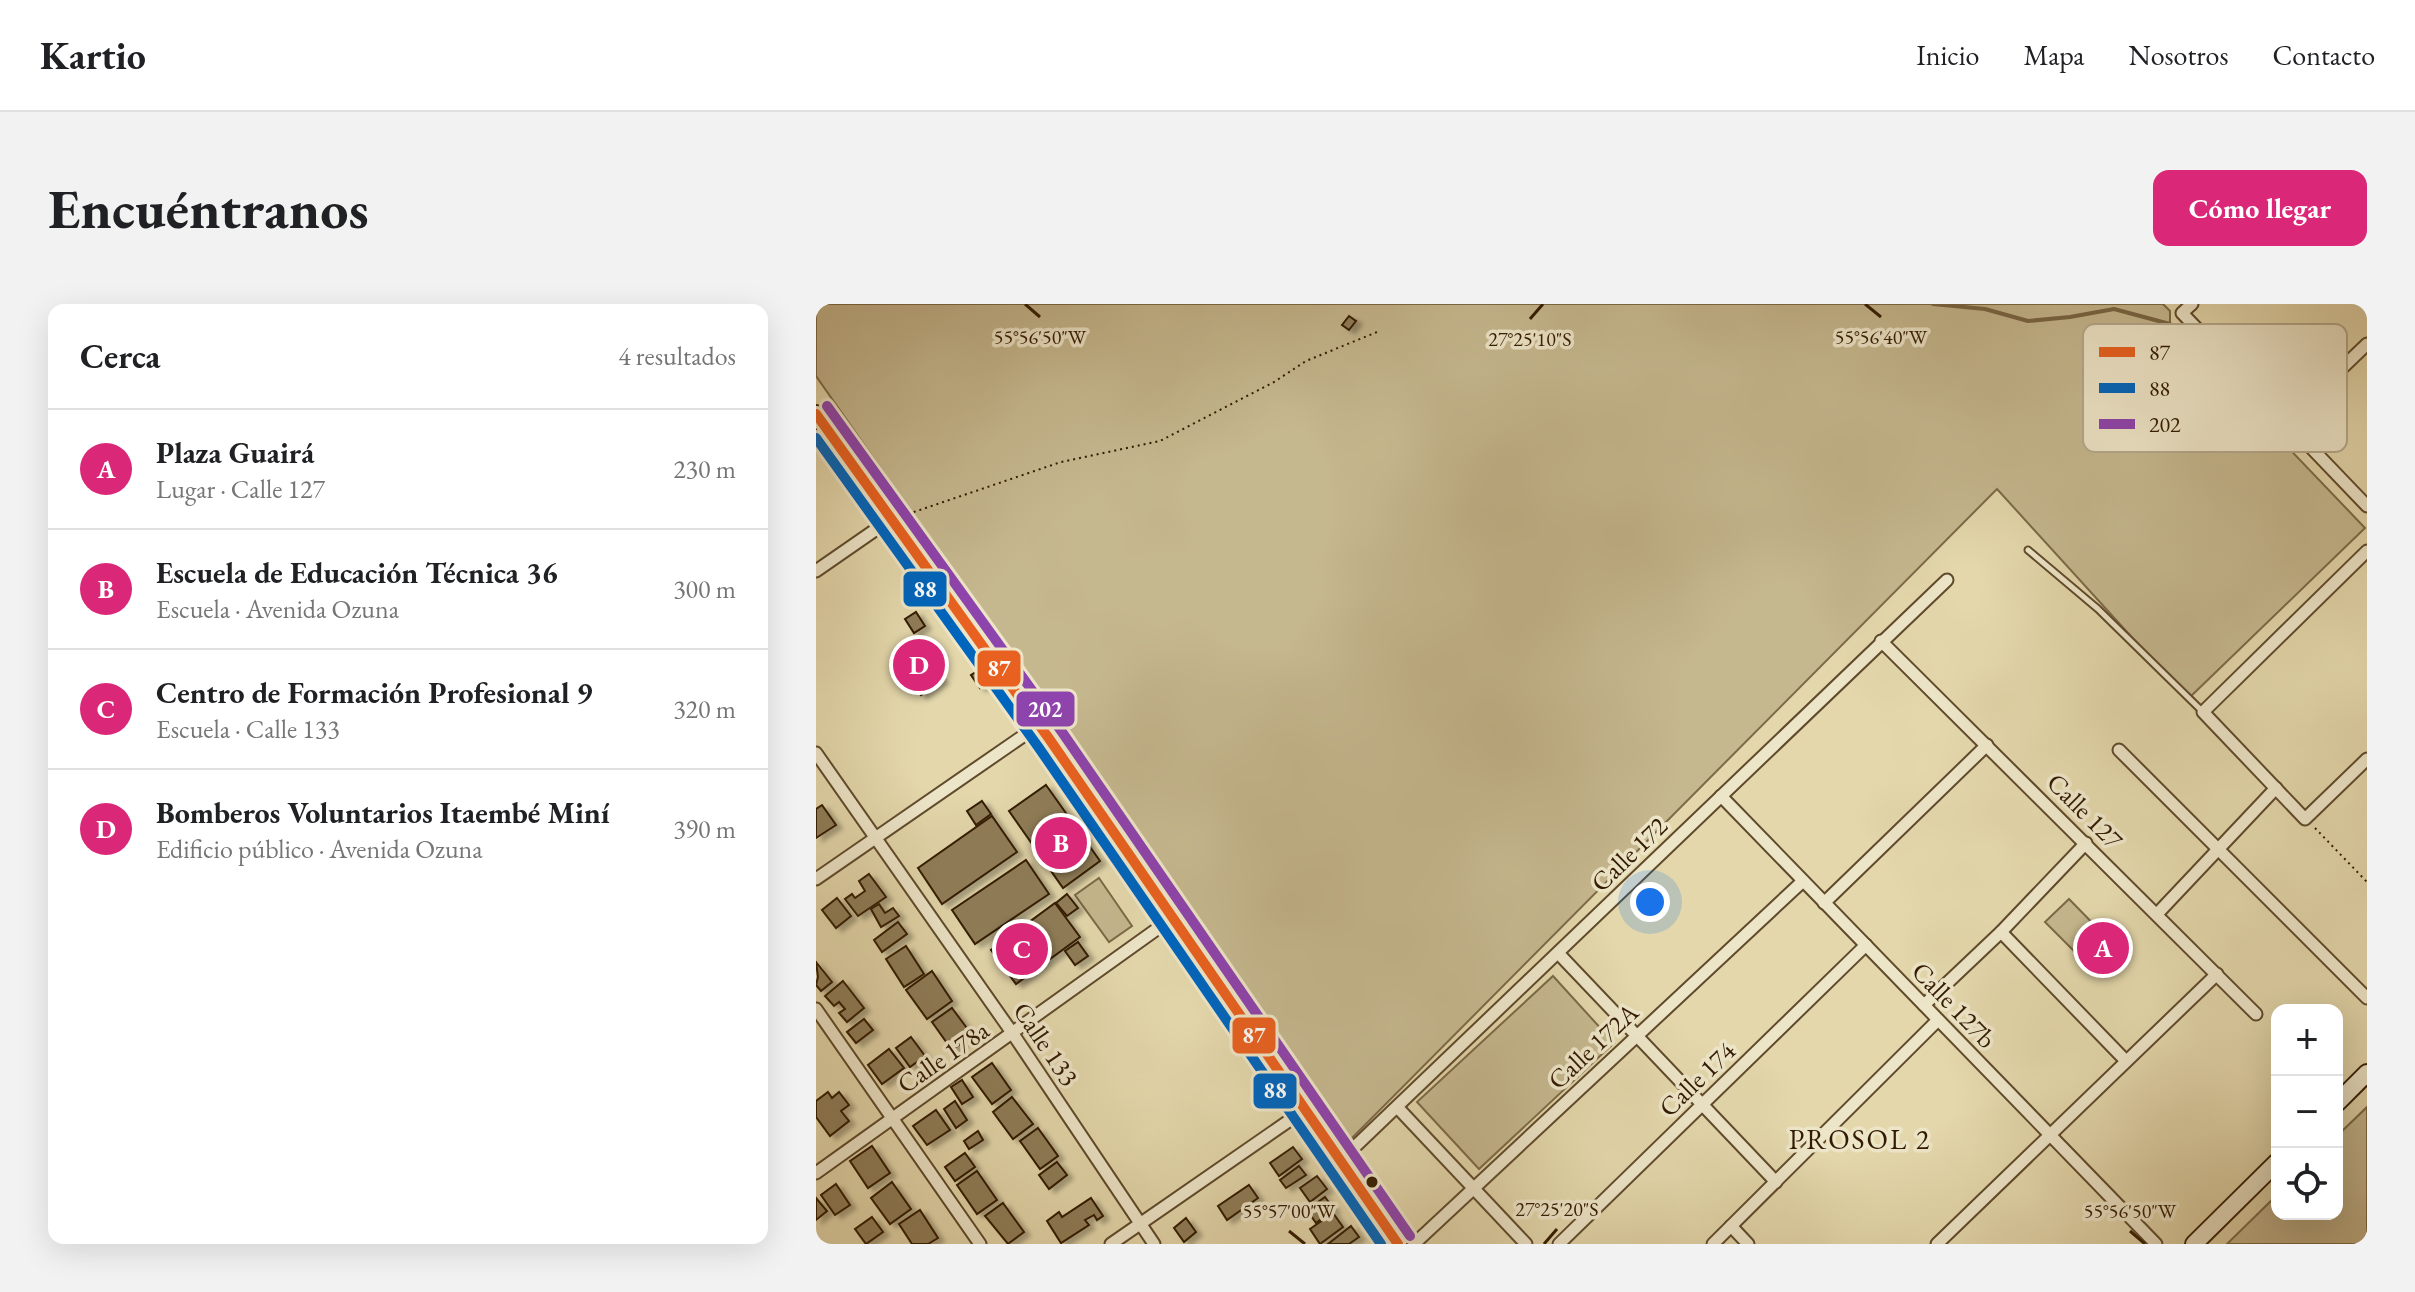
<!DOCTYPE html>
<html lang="es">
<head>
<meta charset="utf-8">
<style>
  :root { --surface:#fff; --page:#f2f2f2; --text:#202124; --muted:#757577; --line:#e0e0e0; --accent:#db2777 }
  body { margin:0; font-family:"EB Garamond",serif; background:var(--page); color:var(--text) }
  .controls { position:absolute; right:24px; bottom:24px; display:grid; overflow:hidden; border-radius:16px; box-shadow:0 8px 32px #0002 }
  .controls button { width:72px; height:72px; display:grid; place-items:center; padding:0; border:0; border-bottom:2px solid var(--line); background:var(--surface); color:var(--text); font:40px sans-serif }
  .you { position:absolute; left:834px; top:598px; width:28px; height:28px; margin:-20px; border:6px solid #fff; border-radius:50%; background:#1a73e8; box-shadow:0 0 0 12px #1a73e833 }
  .badge { display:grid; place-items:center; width:52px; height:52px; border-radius:50%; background:var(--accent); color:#fff; font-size:26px; font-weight:700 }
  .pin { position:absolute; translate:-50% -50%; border:4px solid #fff; box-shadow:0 2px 8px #0006 }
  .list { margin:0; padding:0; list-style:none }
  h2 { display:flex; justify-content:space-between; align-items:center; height:104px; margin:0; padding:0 32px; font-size:34px }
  h2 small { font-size:26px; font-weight:400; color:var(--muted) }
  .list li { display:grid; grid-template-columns:52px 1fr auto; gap:24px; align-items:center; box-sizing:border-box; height:120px; padding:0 32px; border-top:2px solid var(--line) }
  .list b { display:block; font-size:30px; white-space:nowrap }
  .list p { margin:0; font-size:26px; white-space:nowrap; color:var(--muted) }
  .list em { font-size:26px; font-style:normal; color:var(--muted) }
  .icon { flex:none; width:44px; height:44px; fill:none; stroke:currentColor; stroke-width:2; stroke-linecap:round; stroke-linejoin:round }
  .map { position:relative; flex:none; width:1551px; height:940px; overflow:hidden; border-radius:16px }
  header { display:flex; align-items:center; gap:48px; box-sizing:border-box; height:112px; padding:0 40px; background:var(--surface); border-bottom:2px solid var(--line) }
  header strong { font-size:38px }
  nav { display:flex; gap:44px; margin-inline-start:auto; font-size:28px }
  .intro { display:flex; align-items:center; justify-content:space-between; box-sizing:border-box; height:192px; padding:0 48px }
  h1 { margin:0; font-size:56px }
  .button { padding:20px 36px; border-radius:16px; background:var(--accent); color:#fff; font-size:28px; font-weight:700 }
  main { display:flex; gap:48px; padding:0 48px }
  aside { flex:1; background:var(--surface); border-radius:16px; box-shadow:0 8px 32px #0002 }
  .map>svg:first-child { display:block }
</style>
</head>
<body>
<header>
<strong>Kartio</strong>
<nav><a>Inicio</a><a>Mapa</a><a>Nosotros</a><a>Contacto</a></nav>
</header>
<div class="intro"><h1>Encuéntranos</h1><a class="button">Cómo llegar</a></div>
<main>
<aside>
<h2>Cerca<small>4 resultados</small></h2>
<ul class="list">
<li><span class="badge">A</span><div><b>Plaza Guairá</b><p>Lugar · Calle 127</p></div><em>230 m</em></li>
<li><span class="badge">B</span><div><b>Escuela de Educación Técnica 36</b><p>Escuela · Avenida Ozuna</p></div><em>300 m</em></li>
<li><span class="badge">C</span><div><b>Centro de Formación Profesional 9</b><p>Escuela · Calle 133</p></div><em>320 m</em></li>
<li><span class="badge">D</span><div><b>Bomberos Voluntarios Itaembé Miní</b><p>Edificio público · Avenida Ozuna</p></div><em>390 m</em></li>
</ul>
</aside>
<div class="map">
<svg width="1551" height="940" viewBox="0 0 1551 940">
  <defs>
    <filter id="shadow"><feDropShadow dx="6" dy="3.5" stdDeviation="2" flood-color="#0004"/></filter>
  </defs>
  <rect width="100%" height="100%" fill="#e3d7ab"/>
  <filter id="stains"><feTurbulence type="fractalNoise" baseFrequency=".0025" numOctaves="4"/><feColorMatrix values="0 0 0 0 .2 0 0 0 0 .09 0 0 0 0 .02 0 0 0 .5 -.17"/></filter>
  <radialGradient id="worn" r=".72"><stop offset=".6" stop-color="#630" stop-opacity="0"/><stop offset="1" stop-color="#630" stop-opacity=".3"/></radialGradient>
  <!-- green -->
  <g fill="#c5b78e" stroke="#7c6947" stroke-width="2">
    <polygon points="0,0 1347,0 1354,7 1354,20 1549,224 1372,395 1181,185 534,836 0,72"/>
    <polygon points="283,574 316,622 293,638 259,591"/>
    <polygon points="1253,595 1296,639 1273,662 1229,618"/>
    <polygon points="737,672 798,739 663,865 601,798"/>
    <polygon points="1551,803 1551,940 1411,940 1461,891 1461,910 1521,910 1521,832"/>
  </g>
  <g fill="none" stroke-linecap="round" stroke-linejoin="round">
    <!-- stream -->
    <polyline stroke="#796544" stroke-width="4" points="1117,0 1169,5 1212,17 1254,13 1298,5 1354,20"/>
  </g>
  <!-- building -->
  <g fill="#8f7d59" stroke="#331b00" stroke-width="2" filter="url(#shadow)">
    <polygon points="533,12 540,17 533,26 526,21"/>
    <polygon points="100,308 109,322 98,329 89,315"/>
    <polygon points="98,339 126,376 105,391 78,353"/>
    <polygon points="168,363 177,375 164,384 155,371"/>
    <polygon points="230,481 284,557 247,584 193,507"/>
    <polygon points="166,497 175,510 160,521 151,507"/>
    <polygon points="6,501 20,521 0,534 0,505"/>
    <polygon points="176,512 201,548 126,600 102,564"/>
    <polygon points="210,556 233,590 159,640 136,606"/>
    <polygon points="53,570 70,593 42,612 29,595 36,590 39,594 49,587 43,577"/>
    <polygon points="251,590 262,604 251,612 240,599"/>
    <polygon points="21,594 35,612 20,624 6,606"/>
    <polygon points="239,599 264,633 200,680 175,646"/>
    <polygon points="63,600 69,609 77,604 83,612 65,623 55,605"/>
    <polygon points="82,618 91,630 66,648 58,636"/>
    <polygon points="262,638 272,652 259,661 249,647"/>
    <polygon points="90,642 108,670 88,683 70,655"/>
    <polygon points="0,658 16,678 5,687 0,681 2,673"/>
    <polygon points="116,667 136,697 111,715 90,686"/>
    <polygon points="27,677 48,704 31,718 23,709 29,705 23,698 18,702 9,692"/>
    <polygon points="136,704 156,731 136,746 116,718"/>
    <polygon points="48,715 57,726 40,739 31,728"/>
    <polygon points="95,733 109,752 94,763 80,744"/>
    <polygon points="73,745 88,764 66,780 52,761"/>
    <polygon points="176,759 195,786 176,800 156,773"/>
    <polygon points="146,776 157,793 146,800 135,783"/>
    <polygon points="12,788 16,794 23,788 33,801 25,807 33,817 14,832 0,813 0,797"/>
    <polygon points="196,793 217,820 197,835 177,808"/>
    <polygon points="139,797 151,816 140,824 128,805"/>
    <polygon points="120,806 134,826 111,841 97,822"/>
    <polygon points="222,824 242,852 224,865 204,837"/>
    <polygon points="162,827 167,836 153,845 148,837"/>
    <polygon points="56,842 74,869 52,884 34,857"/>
    <polygon points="477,843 486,855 463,872 454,859"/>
    <polygon points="149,849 159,863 139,877 129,863"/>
    <polygon points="241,858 251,871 233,885 223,871"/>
    <polygon points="483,862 490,871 470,884 464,876"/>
    <polygon points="161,867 181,896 161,910 141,881"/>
    <polygon points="501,872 511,885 494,898 484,884"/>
    <polygon points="76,878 95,905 74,920 55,894"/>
    <polygon points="20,880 34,901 19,911 5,891"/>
    <polygon points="433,881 442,894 411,916 402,902"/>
    <polygon points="509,893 518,905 500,919 491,906"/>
    <polygon points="0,894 11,907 0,916"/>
    <polygon points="275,894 287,912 281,916 278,911 269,916 273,921 245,939 231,917 243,908 246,913"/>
    <polygon points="187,899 208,928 192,940 169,912"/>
    <polygon points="104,906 122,934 112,940 96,940 83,920"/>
    <polygon points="517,909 527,923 504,940 494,925"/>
    <polygon points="56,913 67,928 50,940 39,925"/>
    <polygon points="370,914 380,928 368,938 358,924"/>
    <polygon points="535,922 543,933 533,940 512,940"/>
  </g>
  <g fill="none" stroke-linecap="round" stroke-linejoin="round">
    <defs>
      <polyline id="service" points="1212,246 1282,305 1386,407"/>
      <g id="minor">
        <polyline points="1376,0 1366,9 1551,202"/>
        <polyline points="1470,118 1551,40"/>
        <polyline points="1551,247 1387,408 1489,515 1551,455"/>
        <polyline points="0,267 75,215"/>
        <polyline points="1065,337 1440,710"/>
        <polyline points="1303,446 1551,694"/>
        <polyline points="0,449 197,730 338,940"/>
        <polyline points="905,492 1340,940"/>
        <polyline points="0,575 223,421"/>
        <polyline points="1008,599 1171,441"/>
        <polyline points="1342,609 1460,484"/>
        <polyline points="1185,628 1310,757"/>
        <polyline points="742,649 960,878"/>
        <polyline points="1108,701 1185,628 1270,539"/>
        <polyline points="0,705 164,940"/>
        <polyline points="582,804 710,940"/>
        <polyline points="525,856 1131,276"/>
        <polyline points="0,869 355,615"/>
        <polyline points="915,922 932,940"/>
        <polyline points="295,940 490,805"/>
        <polyline points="598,940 987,577"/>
        <polyline points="743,940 1050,641"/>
        <polyline points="897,940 1122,716"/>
        <polyline points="1121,940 1401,670"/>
      </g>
      <g id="secondary">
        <polyline points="0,110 234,436 582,940"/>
        <polyline points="1521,799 1551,769"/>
        <polyline points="1378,940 1461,858"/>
      </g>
    </defs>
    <!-- service casing -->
    <use href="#service" stroke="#5f4a2b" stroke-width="9"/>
    <!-- minor casing -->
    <use href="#minor" stroke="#5f4a2b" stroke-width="15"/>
    <!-- secondary casing -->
    <use href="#secondary" stroke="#331b00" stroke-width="20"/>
    <!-- path -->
    <g stroke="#331b00" stroke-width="2" stroke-dasharray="2 4" stroke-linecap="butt">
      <polyline points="92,210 245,158 344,137 458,78 490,57 561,28"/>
      <polyline points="1499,524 1551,578"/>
    </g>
    <!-- service -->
    <use href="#service" stroke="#ede5c8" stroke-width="5"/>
    <!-- minor -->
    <use href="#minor" stroke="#ede5c8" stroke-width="11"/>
    <!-- secondary -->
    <use href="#secondary" stroke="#ede5c8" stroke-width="16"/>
    <defs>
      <polyline id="bus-1" points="0,110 234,436 582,940"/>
      <polyline id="bus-2" points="0,134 223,444 565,940"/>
      <polyline id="bus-3" points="11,102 246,428 594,932"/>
    </defs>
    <!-- bus-1 casing -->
    <use href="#bus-1" stroke="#ede5c8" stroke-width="16"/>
    <!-- bus-2 casing -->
    <use href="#bus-2" stroke="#ede5c8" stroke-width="16"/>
    <!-- bus-3 casing -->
    <use href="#bus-3" stroke="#ede5c8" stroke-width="16"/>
    <!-- bus-1 -->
    <use href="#bus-1" stroke="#e86120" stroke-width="10"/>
    <!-- bus-2 -->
    <use href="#bus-2" stroke="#0065bd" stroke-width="10"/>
    <!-- bus-3 -->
    <use href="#bus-3" stroke="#8e44ad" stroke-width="10"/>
  </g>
  <!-- ticks -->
  <path fill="none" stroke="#331b00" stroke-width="3" d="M209,0l15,13M1049,0l16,13M714,15l13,-15M473,927l16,13M1314,927l15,13M728,940l13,-15"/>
  <!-- markers -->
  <circle fill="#331b00" stroke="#ede5c8" stroke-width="3" cx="556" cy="878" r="7"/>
  <g text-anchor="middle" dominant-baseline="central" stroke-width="7" stroke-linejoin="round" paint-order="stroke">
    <!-- street labels -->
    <g font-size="26" fill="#331b00" stroke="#ede5c8">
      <text transform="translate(1269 507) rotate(45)">Calle 127</text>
      <text transform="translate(813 550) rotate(-44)">Calle 172</text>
      <text transform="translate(1138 701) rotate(46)">Calle 127b</text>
      <text transform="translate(230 740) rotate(56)">Calle 133</text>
      <text transform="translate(777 742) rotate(-43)">Calle 172A</text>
      <text transform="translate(127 753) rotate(-35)">Calle 178a</text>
      <text transform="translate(881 775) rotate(-44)">Calle 174</text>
    </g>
    <!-- neighbourhood labels -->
    <g font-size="28" letter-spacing="2" fill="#331b00" stroke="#ede5c8">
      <text x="1044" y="835">PROSOL 2</text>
    </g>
  </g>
  <!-- legend -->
  <rect x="1267" y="20" width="264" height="128" rx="12" fill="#ede5c8" stroke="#b5a88c" stroke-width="2"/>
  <rect x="1283" y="43" width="36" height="10" fill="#e86120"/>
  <rect x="1283" y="79" width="36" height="10" fill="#0065bd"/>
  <rect x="1283" y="115" width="36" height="10" fill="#8e44ad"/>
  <g font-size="22" fill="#331b00">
    <text x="1333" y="56">87</text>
    <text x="1333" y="92">88</text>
    <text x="1333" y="128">202</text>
  </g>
  <g font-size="20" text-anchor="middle" fill="#331b00" stroke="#ede5c8" stroke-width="7" stroke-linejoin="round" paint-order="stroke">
    <text x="1065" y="40">55°56'40"W</text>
    <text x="224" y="40">55°56'50"W</text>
    <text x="714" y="42">27°25'10"S</text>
    <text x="741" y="912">27°25'20"S</text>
    <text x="473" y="914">55°57'00"W</text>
    <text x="1314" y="914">55°56'50"W</text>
  </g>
  <g stroke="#ede5c8" stroke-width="3">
    <rect x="86" y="266" width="46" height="38" rx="8" fill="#0065bd"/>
    <rect x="160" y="345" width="46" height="39" rx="8" fill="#e86120"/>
    <rect x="199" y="386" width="61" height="38" rx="8" fill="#8e44ad"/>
    <rect x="415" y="712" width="46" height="39" rx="8" fill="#e86120"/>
    <rect x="436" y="768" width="46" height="38" rx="8" fill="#0065bd"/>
  </g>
  <g font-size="22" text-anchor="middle" font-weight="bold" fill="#fff">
    <text x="109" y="293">88</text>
    <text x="183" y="372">87</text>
    <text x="229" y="413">202</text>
    <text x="438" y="739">87</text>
    <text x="459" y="794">88</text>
  </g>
  <rect width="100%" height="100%" filter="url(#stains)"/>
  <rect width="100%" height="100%" fill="url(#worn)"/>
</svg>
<div class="controls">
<button>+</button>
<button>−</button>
<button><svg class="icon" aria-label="locate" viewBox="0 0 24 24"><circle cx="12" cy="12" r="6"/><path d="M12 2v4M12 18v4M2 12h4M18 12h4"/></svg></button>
</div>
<div class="you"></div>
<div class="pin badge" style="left:1287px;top:644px">A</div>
<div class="pin badge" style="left:245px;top:539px">B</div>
<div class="pin badge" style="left:206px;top:645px">C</div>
<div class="pin badge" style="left:103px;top:361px">D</div>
</div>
</main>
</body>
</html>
